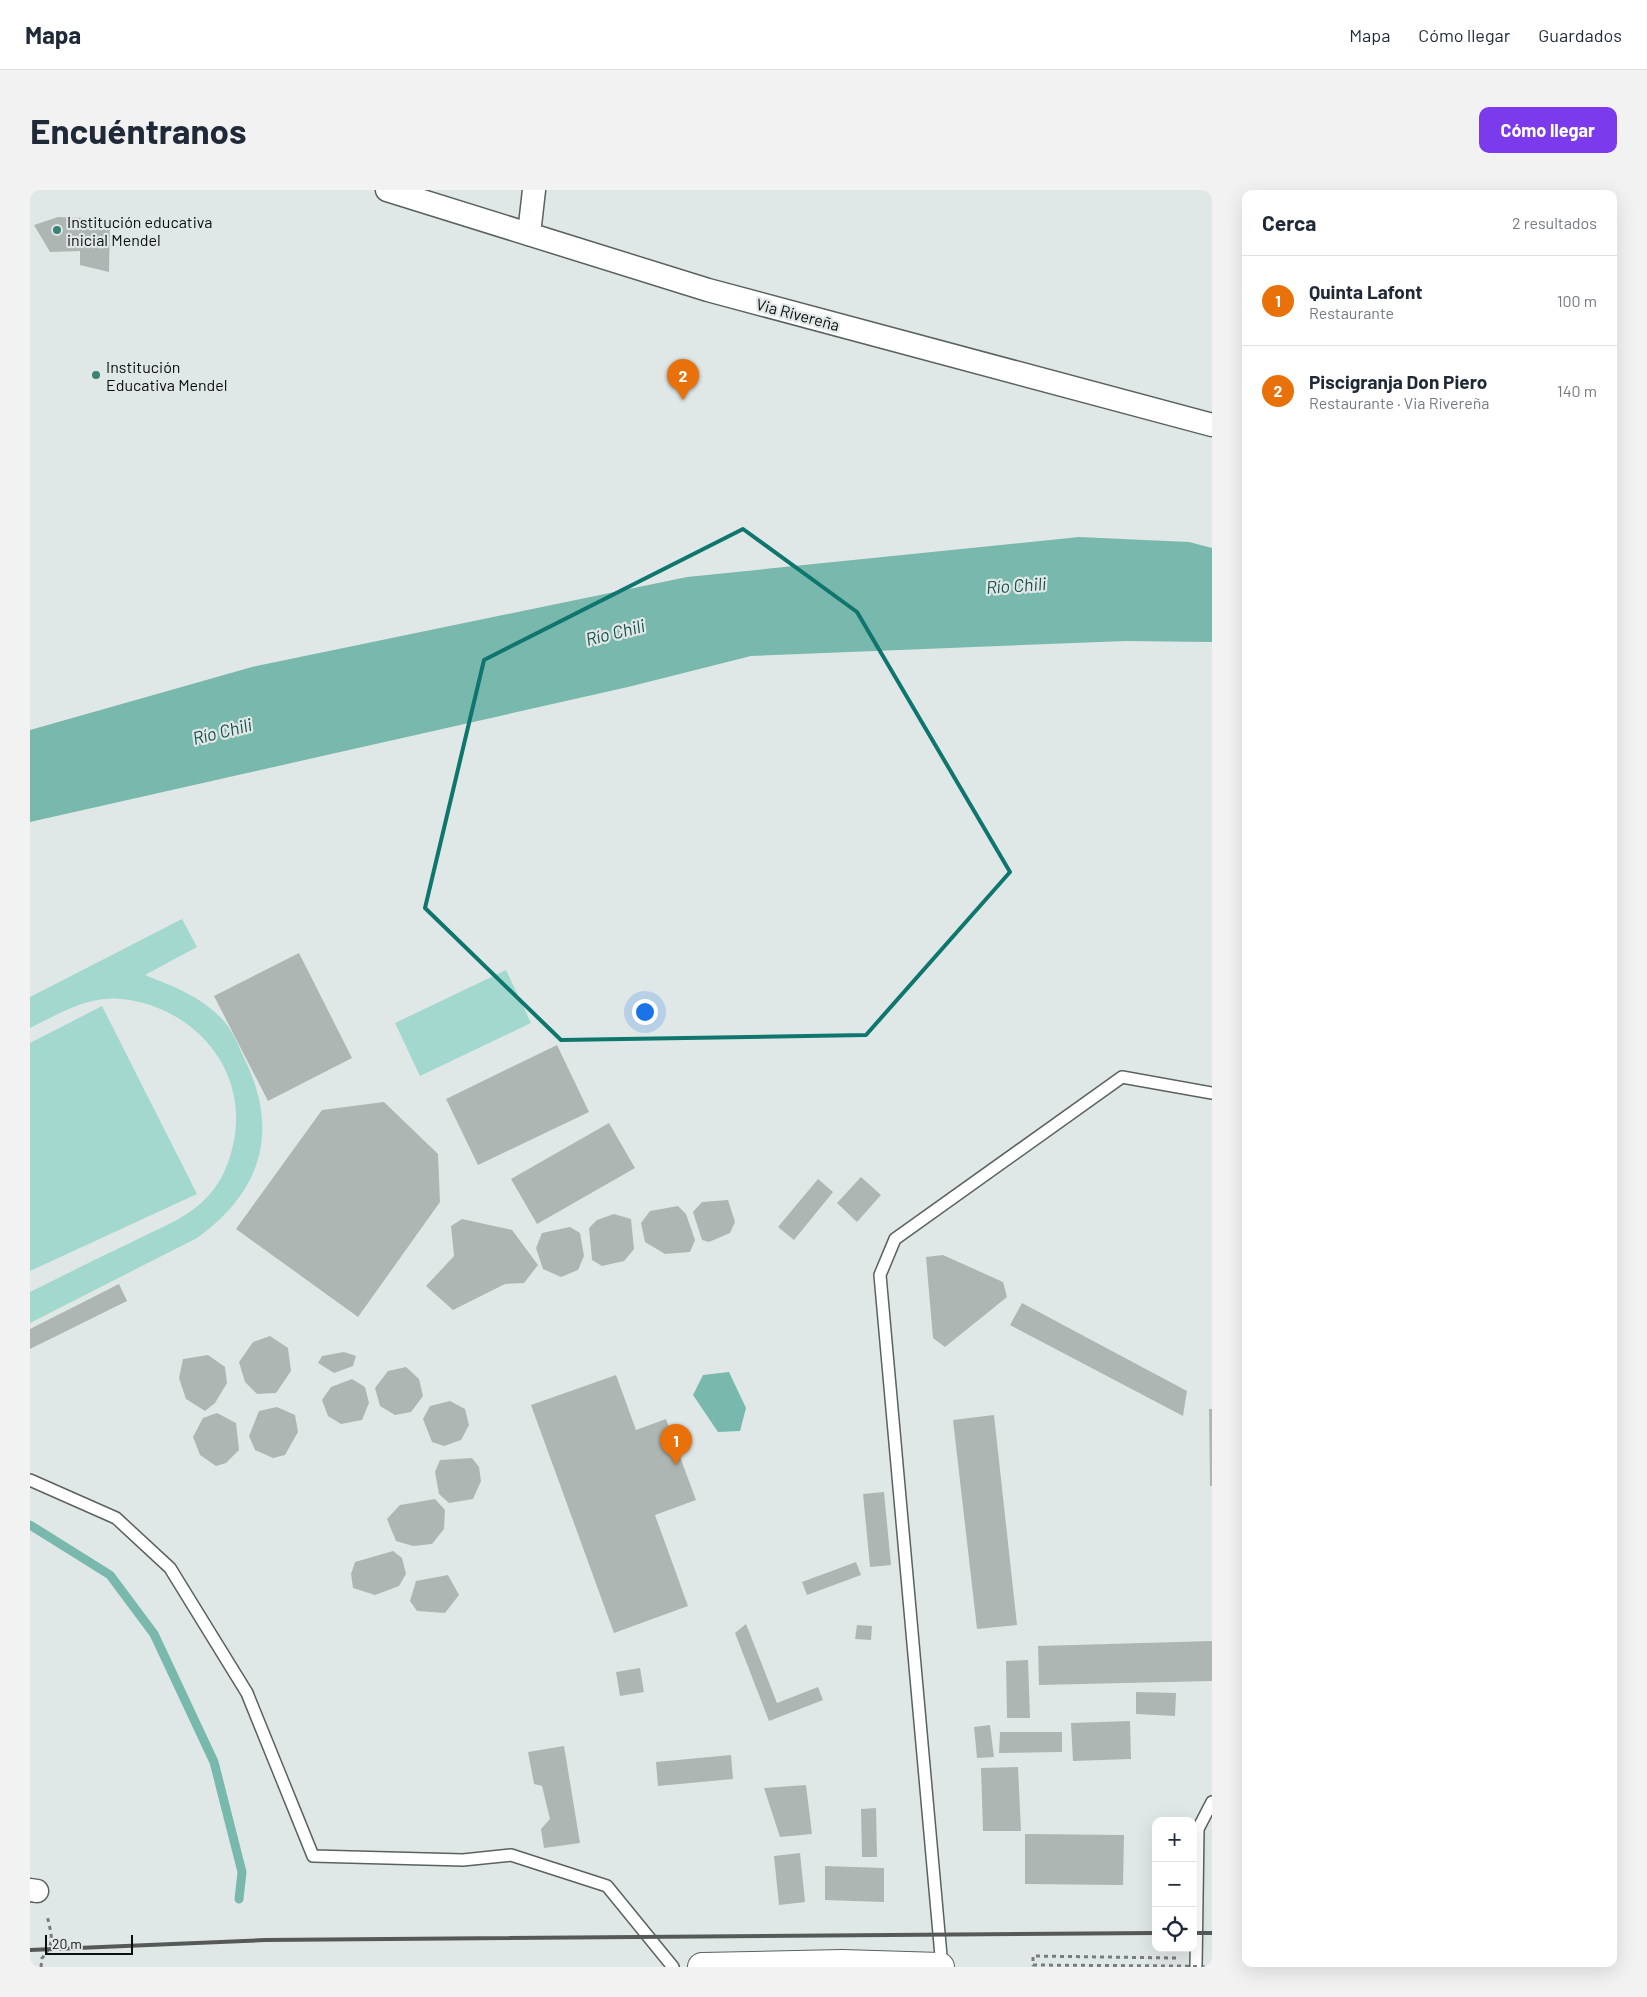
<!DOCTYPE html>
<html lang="es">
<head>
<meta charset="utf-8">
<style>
  :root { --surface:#fff; --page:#f2f2f3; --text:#1f2937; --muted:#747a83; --line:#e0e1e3; --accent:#7c3aed }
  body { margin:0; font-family:Barlow,sans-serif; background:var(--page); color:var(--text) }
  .controls { position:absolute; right:15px; bottom:15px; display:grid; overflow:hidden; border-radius:10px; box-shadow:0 5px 20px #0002 }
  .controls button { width:45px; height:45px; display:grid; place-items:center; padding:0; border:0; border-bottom:1px solid var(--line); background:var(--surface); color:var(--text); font:25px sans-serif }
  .scale { position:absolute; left:15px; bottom:12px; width:88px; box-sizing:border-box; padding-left:5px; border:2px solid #0b0e0d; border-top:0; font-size:14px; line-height:18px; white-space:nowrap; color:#0b0e0d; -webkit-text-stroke:4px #e0e8e7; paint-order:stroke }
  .you { position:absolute; left:614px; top:821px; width:18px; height:18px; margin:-12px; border:4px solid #fff; border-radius:50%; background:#1a73e8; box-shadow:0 0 0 8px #1a73e833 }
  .badge { display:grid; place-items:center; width:32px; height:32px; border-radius:50%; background:var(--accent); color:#fff; font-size:16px; font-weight:700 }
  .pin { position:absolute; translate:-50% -41px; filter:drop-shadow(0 1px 2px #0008) }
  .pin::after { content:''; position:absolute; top:26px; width:18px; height:15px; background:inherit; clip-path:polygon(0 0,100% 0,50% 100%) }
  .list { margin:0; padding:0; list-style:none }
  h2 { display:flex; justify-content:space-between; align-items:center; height:65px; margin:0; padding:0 20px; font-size:21px }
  h2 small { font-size:16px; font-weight:400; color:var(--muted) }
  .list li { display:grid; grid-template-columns:32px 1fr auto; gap:15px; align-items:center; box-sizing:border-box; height:90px; padding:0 20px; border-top:1px solid var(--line) }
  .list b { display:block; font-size:19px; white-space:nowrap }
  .list p { margin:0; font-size:16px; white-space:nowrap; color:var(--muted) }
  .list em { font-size:16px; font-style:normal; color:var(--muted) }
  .icon { flex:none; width:28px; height:28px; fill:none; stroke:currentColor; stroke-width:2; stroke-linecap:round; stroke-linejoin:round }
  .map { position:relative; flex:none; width:1182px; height:1777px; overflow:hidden; border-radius:10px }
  header { display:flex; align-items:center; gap:30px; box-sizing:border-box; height:70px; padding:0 25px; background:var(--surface); border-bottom:1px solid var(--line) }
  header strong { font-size:24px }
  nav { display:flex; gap:28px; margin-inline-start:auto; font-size:18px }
  .intro { display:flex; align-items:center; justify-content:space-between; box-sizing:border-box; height:120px; padding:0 30px }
  h1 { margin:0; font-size:35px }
  .button { padding:12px 22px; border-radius:10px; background:var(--accent); color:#fff; font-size:18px; font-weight:700 }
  main { display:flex; gap:30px; padding:0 30px }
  aside { flex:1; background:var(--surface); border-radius:10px; box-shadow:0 5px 20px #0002 }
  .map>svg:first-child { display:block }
</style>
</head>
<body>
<header>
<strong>Mapa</strong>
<nav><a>Mapa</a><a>Cómo llegar</a><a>Guardados</a></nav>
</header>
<div class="intro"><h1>Encuéntranos</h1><a class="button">Cómo llegar</a></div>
<main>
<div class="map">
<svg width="1182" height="1777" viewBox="0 0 1182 1777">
  <rect width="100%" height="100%" fill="#e0e8e7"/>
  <!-- green -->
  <g fill="#a2d8ce">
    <path d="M152,729l15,28 -52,28c29,12 56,21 78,45 10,11 16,27 22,40 35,72 16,132 -48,178l-167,85v-31c34,-17 68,-34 102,-50 27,-14 57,-24 77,-47 13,-14 20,-32 24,-50 17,-74 -38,-138 -111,-146 -34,-4 -63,15 -92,29v-31z"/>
    <polygon points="476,780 501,833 390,886 365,833"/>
    <polygon points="72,816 167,1004 0,1081 0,853"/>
  </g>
  <!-- water -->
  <g fill="#79b8ad">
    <polygon points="1049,347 1159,352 1182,358 1182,452 1095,451 721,466 598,497 0,632 0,540 222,477 657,387"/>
    <polygon points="699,1182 716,1218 710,1241 688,1242 663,1205 673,1185"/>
  </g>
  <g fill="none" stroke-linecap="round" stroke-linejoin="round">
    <!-- stream -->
    <polyline stroke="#79b8ad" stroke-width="9" points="0,1335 80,1385 124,1444 184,1572 212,1682 209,1709"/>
  </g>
  <!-- building -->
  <g fill="#aeb6b4">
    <polygon points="28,27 80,29 79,82 50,75 50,61 20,62 4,35"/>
    <polygon points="269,763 322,868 238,911 184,806"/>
    <polygon points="527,855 559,922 448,975 416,909"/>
    <polygon points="354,912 408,964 410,1012 328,1127 206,1039 292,920"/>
    <polygon points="579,933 605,978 507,1034 481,989"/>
    <polygon points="831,987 851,1005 827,1032 807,1013"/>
    <polygon points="788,989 803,1002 764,1050 748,1037"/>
    <polygon points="698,1010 705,1032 700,1043 679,1052 672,1050 663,1022 672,1012"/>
    <polygon points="648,1016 656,1024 665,1050 660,1062 635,1064 615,1052 611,1033 620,1021"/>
    <polygon points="584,1024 601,1029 604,1059 594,1071 572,1076 562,1070 559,1038 567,1030"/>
    <polygon points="432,1029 482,1040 508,1075 494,1093 475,1094 423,1120 396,1096 424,1066 421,1036"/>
    <polygon points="540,1037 550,1043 554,1066 548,1080 531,1087 513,1079 506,1058 512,1043"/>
    <polygon points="913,1065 973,1092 977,1107 915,1157 903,1148 896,1067"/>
    <polygon points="89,1094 97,1111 0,1159 0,1139"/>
    <polygon points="992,1113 1157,1201 1153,1226 980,1135"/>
    <polygon points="240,1146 258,1158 261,1181 246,1203 227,1204 215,1192 209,1172 223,1152"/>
    <polygon points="314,1162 326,1166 323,1176 304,1183 288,1173 292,1166"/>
    <polygon points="178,1165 195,1177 197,1193 185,1213 175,1221 156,1209 149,1188 153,1169"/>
    <polygon points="376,1177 389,1189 393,1206 381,1222 365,1225 350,1216 345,1198 358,1181"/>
    <polygon points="586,1185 606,1240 636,1229 666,1310 625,1325 658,1416 584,1443 501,1215"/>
    <polygon points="322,1189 335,1197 339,1213 332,1230 311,1234 298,1226 292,1210 301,1197"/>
    <polygon points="420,1211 435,1219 439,1235 431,1250 414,1256 402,1252 393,1229 400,1216"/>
    <polygon points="247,1217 265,1225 268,1242 255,1265 243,1268 225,1260 219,1246 229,1221"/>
    <polygon points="1179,1219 1182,1219 1182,1296 1180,1296"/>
    <polygon points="187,1223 206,1233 209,1260 196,1273 186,1276 170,1265 163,1247 173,1228"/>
    <polygon points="964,1225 987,1435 947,1439 923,1230"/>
    <polygon points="442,1268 449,1277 451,1291 443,1309 419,1313 409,1304 405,1282 410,1270"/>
    <polygon points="854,1302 861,1375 840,1377 833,1304"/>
    <polygon points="405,1309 415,1320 414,1339 402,1354 383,1356 366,1351 357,1329 370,1315"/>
    <polygon points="363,1361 372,1368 376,1384 369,1396 345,1405 323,1398 321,1384 325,1372"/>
    <polygon points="826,1372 831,1385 777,1405 772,1392"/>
    <polygon points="418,1385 429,1405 415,1423 387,1421 380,1411 386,1391"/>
    <polygon points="716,1434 747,1513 788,1497 793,1510 739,1531 705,1443"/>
    <polygon points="827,1435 842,1436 841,1450 825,1449"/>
    <polygon points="1182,1451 1182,1491 1009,1495 1008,1456"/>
    <polygon points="998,1470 1000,1528 977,1528 976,1471"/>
    <polygon points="610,1478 614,1502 590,1506 586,1482"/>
    <polygon points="1106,1502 1146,1503 1145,1526 1106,1524"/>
    <polygon points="1100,1531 1101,1569 1043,1571 1041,1533"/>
    <polygon points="960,1535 964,1567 947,1568 944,1537"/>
    <polygon points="970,1542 1032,1542 1032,1562 969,1563"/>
    <polygon points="534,1556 550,1653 514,1658 511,1639 520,1629 512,1596 504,1594 498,1562"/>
    <polygon points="701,1565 703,1589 628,1596 626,1572"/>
    <polygon points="988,1577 991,1641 953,1641 951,1578"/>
    <polygon points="776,1595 782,1644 750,1647 734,1598"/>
    <polygon points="846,1618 847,1667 832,1667 831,1619"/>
    <polygon points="1156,1627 1156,1631 1130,1631 1130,1628"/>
    <polygon points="995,1644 1094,1645 1093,1695 995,1694"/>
    <polygon points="770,1663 775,1712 749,1715 744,1666"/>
    <polygon points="795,1676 854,1678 854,1712 795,1710"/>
  </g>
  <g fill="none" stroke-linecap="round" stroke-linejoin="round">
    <defs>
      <g id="service">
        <polyline points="0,1290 86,1328 140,1378 217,1503 283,1666 433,1670 481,1665 577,1696 643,1777"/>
        <polyline points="912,1777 850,1085 865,1049 1092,887 1182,903"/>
        <polyline points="1166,1777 1168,1639 1182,1612"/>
      </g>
      <g id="minor">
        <polyline points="357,0 678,100 1182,235"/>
        <polyline points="499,44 504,0"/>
        <polyline points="0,1700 7,1701"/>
      </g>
      <polyline id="primary" points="672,1777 812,1774 910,1777"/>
    </defs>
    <!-- service casing -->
    <use href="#service" stroke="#5a615f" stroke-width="14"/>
    <!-- minor casing -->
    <use href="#minor" stroke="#5a615f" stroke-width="25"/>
    <!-- primary casing -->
    <use href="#primary" stroke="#5a615f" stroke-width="30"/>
    <!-- path -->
    <g stroke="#777d7c" stroke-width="3" stroke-dasharray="4 4" stroke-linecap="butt">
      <polyline points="1146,1768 1003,1766 1003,1775 1147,1776"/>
      <path d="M11,1777l1,-9c14,-15 9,-24 5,-43"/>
    </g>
    <!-- service -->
    <use href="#service" stroke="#fff" stroke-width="11"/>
    <!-- minor -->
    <use href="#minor" stroke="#fff" stroke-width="22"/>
    <!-- primary -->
    <use href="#primary" stroke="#fff" stroke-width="28"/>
    <!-- rail -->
    <g stroke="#555a59" stroke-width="4">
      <polyline points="1163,1743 1182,1743"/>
      <polyline points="0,1760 235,1750 1126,1743"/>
    </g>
    <!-- path-bridge -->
    <polyline stroke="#777d7c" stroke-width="3" stroke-dasharray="4 4" stroke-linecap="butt" points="1147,1776 1182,1777"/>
  </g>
  <!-- marked area -->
  <path fill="none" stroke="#0f766e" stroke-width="4" stroke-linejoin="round" d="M713,339l114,83 153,260 -144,163 -305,5 -136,-132 59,-248z"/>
  <!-- markers -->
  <g fill="#3c8176" stroke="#e0e8e7" stroke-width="2">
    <circle cx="27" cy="40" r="5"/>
    <circle cx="66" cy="185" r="5"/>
  </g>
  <g text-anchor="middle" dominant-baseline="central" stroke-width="4.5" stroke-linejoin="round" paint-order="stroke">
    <!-- poi labels -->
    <g font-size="16" fill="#0b0e0d" stroke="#e0e8e7" text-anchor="start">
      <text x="37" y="31">Institución educativa<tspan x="37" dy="18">inicial Mendel</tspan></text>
      <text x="76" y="176">Institución<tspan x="76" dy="18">Educativa Mendel</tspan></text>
    </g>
    <!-- street labels -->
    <g font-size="16" fill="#0b0e0d" stroke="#e0e8e7">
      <text transform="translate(768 124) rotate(15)">Via Rivereña</text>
    </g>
    <!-- water labels -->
    <g font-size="18" font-style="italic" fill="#195048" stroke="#e0e8e7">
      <text transform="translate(986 395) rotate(-4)">Río Chili</text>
      <text transform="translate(585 442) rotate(-14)">Río Chili</text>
      <text transform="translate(192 541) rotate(-14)">Río Chili</text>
    </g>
  </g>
</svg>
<div class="controls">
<button>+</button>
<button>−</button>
<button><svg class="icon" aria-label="locate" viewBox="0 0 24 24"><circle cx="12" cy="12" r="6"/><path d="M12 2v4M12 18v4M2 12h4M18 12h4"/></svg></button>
</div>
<div class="scale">20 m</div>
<div class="you"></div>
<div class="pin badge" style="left:646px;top:1275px;background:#e8710a">1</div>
<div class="pin badge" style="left:653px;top:210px;background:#e8710a">2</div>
</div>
<aside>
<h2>Cerca<small>2 resultados</small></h2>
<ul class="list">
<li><span class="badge" style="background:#e8710a">1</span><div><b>Quinta Lafont</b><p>Restaurante</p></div><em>100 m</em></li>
<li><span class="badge" style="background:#e8710a">2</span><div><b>Piscigranja Don Piero</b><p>Restaurante · Via Rivereña</p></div><em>140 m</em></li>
</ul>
</aside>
</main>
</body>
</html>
